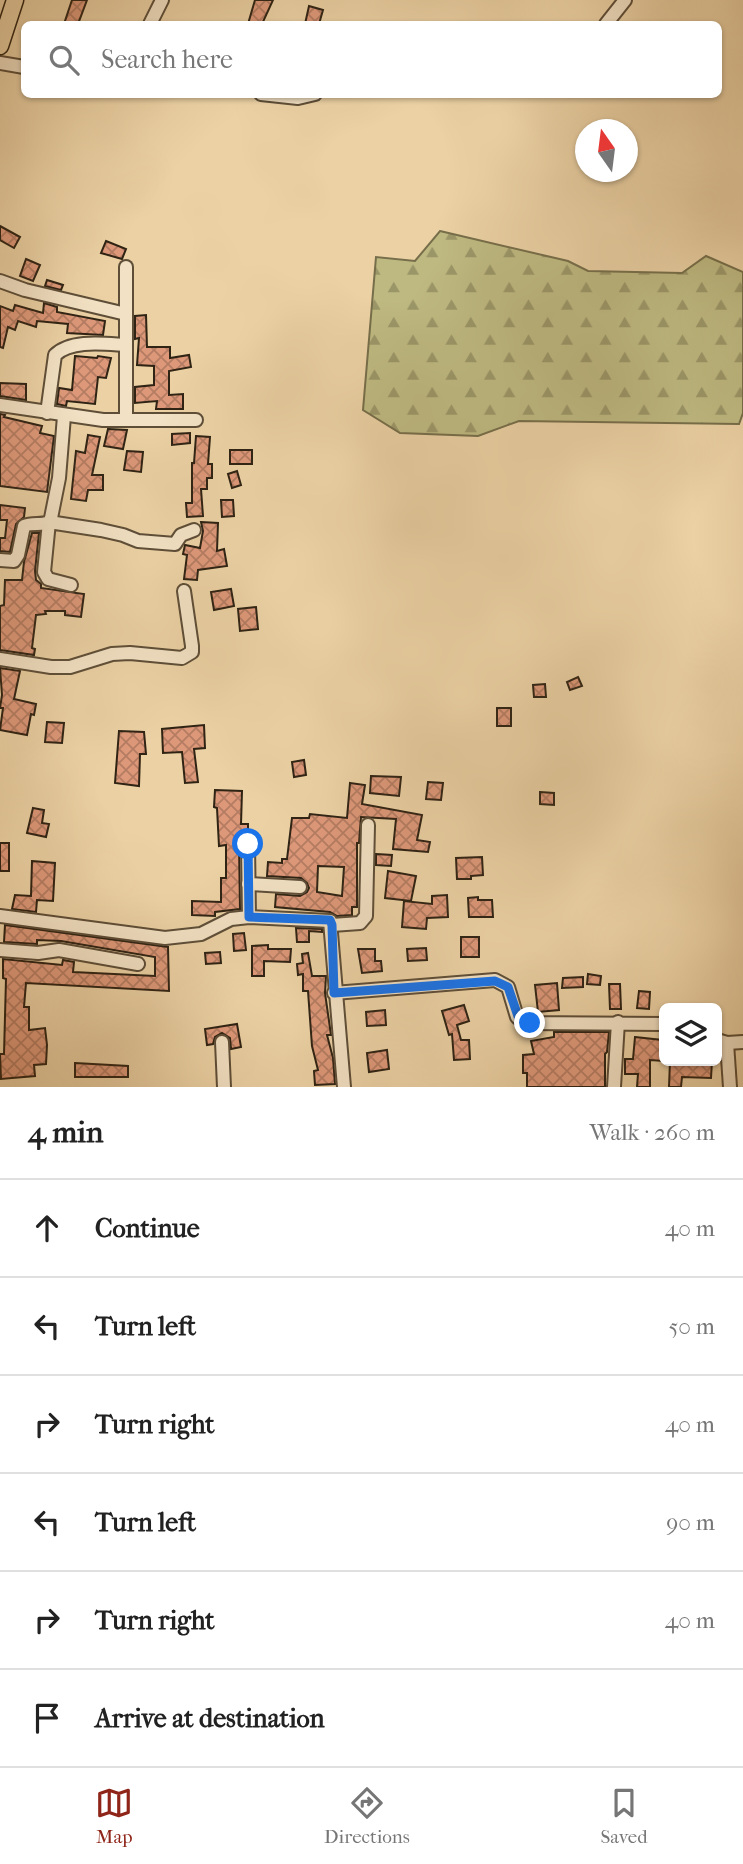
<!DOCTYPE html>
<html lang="en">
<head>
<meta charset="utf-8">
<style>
  :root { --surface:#fff; --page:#f2f2f2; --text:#222; --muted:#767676; --line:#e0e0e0; --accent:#8f2418 }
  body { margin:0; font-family:"IM FELL French Canon",serif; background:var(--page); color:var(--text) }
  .controls { position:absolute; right:21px; bottom:21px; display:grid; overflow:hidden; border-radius:10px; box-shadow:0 2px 5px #0004 }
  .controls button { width:63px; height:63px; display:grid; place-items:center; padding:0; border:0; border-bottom:2px solid var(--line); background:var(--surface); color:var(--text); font:35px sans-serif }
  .compass { position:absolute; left:575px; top:119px; width:63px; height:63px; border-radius:50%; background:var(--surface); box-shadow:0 2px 5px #0004; rotate:346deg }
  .stop { position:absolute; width:21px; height:21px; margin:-16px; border:5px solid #1a73e8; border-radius:50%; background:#fff }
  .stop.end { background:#1a73e8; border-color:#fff; box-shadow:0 2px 7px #0008 }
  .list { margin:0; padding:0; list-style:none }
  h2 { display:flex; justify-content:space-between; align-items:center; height:91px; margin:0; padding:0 28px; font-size:30px }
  h2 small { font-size:23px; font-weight:400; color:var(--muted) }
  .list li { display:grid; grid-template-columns:46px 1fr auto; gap:21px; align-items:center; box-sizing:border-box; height:98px; padding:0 28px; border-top:2px solid var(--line) }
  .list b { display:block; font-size:26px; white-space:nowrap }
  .list em { font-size:23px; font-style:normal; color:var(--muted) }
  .icon { flex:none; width:38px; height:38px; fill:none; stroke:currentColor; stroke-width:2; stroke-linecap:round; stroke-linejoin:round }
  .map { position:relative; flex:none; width:743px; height:1087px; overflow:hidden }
  .search { position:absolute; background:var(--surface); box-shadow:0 2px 5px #0004; left:21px; right:21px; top:21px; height:77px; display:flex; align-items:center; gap:18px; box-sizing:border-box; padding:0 24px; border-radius:10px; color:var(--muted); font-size:26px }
  .sheet { height:679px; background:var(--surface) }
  nav { display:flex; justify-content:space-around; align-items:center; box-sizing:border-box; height:98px; border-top:2px solid var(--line); background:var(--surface); font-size:19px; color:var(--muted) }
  nav a { display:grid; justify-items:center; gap:4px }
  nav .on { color:var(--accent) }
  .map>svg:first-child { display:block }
</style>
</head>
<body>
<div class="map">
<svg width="743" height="1087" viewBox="0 0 743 1087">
  <defs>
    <pattern id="forest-firs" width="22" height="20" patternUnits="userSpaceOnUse" patternTransform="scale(1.75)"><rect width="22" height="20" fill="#beb981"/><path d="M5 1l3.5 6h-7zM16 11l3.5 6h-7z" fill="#9b9668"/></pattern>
    <pattern id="building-cross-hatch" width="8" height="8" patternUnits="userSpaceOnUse" patternTransform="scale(1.75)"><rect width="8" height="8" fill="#dd9879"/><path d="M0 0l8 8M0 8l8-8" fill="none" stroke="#b47c62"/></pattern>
  </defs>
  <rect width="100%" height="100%" fill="#ebd1a4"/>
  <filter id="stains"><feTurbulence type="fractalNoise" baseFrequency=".00286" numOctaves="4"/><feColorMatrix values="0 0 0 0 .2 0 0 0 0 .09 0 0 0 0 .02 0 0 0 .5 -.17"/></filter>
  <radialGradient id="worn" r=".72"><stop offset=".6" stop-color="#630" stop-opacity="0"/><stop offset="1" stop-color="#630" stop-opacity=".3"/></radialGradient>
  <!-- forest -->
  <polygon fill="url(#forest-firs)" stroke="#766e4a" stroke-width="2" points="440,231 568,261 588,271 682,273 706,256 743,272 743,413 739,424 519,421 478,436 400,433 363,410 376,257 415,261"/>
  <!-- building -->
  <g fill="url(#building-cross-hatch)" stroke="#2f2314" stroke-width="2" fill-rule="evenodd">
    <polygon points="72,0 87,0 78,24 64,24"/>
    <polygon points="255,0 273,0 262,24 248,24"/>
    <polygon points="309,6 323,10 319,24 305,24"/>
    <polygon points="0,226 20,237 14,248 0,240"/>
    <polygon points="106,241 126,249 122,259 101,253"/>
    <polygon points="26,259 40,265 33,281 20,276"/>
    <polygon points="47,280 63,285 61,290 45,286"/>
    <polygon points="44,303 57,307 57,312 105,321 103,335 67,333 68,324 37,321 36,327 18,321 15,330 8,327 3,348 0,347 0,306 13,311 15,305 43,313"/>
    <polygon points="146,315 147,347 170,347 170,358 189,355 191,367 169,371 169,395 183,394 183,409 156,409 157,401 135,403 135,387 154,385 154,366 137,365 139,338 135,339 135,316"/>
    <polygon points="75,356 97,358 98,356 111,358 106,378 98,377 95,404 67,401 66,406 57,404 59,388 72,390"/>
    <polygon points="0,383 26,384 26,400 0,396"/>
    <polygon points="0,414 5,415 4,417 42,426 40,433 54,436 47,492 0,486"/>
    <polygon points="108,429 127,430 123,449 104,446"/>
    <polygon points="190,433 190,443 172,445 172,434"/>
    <polygon points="88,435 100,437 92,475 103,475 103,490 88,490 86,501 71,499 76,451 85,453"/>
    <polygon points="196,436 210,437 208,464 212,464 212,478 207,478 207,489 201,489 203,516 187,517 186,503 192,503 192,463 194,463"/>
    <rect x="230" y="450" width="22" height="14"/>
    <polygon points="127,451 143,452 141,472 124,470"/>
    <polygon points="237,471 241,485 232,488 228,474"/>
    <polygon points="221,500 233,500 234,516 222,517"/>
    <polygon points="0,505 25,508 24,517 16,524 10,552 0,551 0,538 5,538 7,520 0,520"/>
    <polygon points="201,522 218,523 217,551 224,549 227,566 198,570 197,580 184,579 187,555 183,554 185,545 200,548 203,531"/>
    <polygon points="32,533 39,533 35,571 36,580 41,584 41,588 84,594 81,617 65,615 65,611 45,611 46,614 36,615 32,648 35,649 34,655 0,650 0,606 4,605 5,580 22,580 24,562"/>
    <polygon points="231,589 234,606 214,610 211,592"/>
    <polygon points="256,607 258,629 240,631 238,609"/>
    <polygon points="0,668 20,671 14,699 36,704 34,715 31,714 27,735 0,730 3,708 0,708 2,695"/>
    <polygon points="578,677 582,686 570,690 567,682"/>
    <polygon points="545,684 546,697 534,697 533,685"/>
    <rect x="497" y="708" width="14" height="18"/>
    <polygon points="47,722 64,723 62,743 45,742"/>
    <polygon points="204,725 205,748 194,749 198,782 185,783 182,752 163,753 162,729"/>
    <polygon points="119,731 144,732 146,754 140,754 139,786 115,783"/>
    <polygon points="304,760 306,775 294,777 292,762"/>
    <polygon points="371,776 401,777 399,796 370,793"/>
    <polygon points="428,782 443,783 441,800 426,799"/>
    <path d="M350,783l15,2 -3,19 60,11 -5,25 13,2 -2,10 -35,-3 3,-30 -35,-2 -2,26h-2v64h-5v8l-15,1 -7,-4 -55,-5 1,-13 24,2 7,-4 2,-4 -2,-5 -6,-5 -34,-2 1,-14 14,1v-4h5l5,-41h17l1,-4 37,4zM318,866l26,1 -2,29 -25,-4z"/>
    <polygon points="215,790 242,791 241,824 248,824 248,835 243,837 239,844 240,909 215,912 215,916 192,915 192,901 221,902 221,878 226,878 226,845 219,846 217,808 214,807"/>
    <polygon points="540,792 554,793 554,805 540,804"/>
    <polygon points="33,808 44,810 42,823 49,824 46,837 27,833"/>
    <rect x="0" y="843" width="9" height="28"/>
    <polygon points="376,854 392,855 391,866 376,865"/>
    <polygon points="482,857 483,875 471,876 471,879 457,879 456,858"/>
    <polygon points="32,861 55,863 53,901 37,900 36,912 12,909 15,895 31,896"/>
    <polygon points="388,871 416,876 411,901 385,898"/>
    <polygon points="447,895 448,917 427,918 426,929 402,927 404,901 432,904 432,896"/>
    <polygon points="478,897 478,900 492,900 493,917 469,917 468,898"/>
    <polygon points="5,925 168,947 169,991 26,983 24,1007 29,1007 29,1030 45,1028 47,1045 46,1064 34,1065 35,1076 1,1079 0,1054 4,1054 6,979 3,978 3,959 62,965 63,960 74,962 73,972 155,976 155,957 61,941 37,940 37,944 4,942"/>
    <polygon points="296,928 322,929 322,932 309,931 309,942 297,942"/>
    <polygon points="244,933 246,950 234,951 233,934"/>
    <rect x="461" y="937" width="18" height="20"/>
    <polygon points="268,945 268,949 291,949 290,962 264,961 264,976 252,976 252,946"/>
    <polygon points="426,948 427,960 408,961 407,949"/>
    <polygon points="358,949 375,949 375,961 381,961 382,971 362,973"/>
    <polygon points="220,952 221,963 206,964 205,953"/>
    <polygon points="308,953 312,976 326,976 325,993 331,1035 327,1035 333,1058 335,1084 315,1085 314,1071 318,1070 312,1046 308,991 303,991 303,974 298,975 297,964 303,963 302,954"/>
    <polygon points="588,974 601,976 600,985 587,984"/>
    <polygon points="583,977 583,987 562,988 563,978"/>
    <polygon points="557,983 559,1010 538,1012 535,985"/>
    <polygon points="609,984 620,984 621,1009 610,1009"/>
    <polygon points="639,991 650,992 649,1009 637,1008"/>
    <polygon points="464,1005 469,1021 457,1025 461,1040 469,1040 470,1059 454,1060 452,1034 449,1035 442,1011"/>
    <polygon points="385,1010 386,1025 367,1026 366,1012"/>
    <polygon points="237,1024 241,1047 231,1049 230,1038 222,1033 215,1037 213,1044 207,1045 205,1029"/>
    <polygon points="554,1032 609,1032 607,1052 605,1054 605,1087 527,1087 527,1073 523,1073 523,1055 534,1054 531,1041 554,1037"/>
    <polygon points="635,1037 662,1040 661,1047 664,1047 664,1061 650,1060 650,1087 637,1087 638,1074 625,1074 625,1059 633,1059"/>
    <polygon points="387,1050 389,1069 369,1072 367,1053"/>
    <polygon points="670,1061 712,1061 711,1078 682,1077 681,1087 669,1087"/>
    <polygon points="75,1063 128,1066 128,1077 75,1077"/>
  </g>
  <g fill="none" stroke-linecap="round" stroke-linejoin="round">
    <defs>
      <g id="minor">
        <polyline points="150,24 162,0"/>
        <polyline points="606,24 625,0"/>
        <polyline points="0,63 24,67"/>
        <polyline points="261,94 298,98 315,94"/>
        <polyline points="126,267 126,420"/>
        <polyline points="0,281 25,290 126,314"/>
        <polyline points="0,405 103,420 196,420"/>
        <path d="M47,413l8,-58c16,-16 51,-11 71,-10"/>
        <path d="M0,560l14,1 4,-6 6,-29c9,-4 17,0 25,-4l2,-4 8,-40 5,-62"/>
        <polyline points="71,585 48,579 44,572 49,522 101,530 123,535 138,541 175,544 181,535 194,530"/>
        <polyline points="0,659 51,667 70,667 112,654 130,653 182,658 192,652 192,646 184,591"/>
        <polyline points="248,844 249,917"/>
        <polyline points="248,884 300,887"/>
        <polyline points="0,916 165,938 201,934 231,919 249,917 330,921 344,1087"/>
        <polyline points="332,925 360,923 366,916 368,825"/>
        <polyline points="0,950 38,953 59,950 138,964"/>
        <polyline points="334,993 495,980 508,987 517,1017 524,1023 664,1024"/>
        <polyline points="717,1040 727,1043 743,1042"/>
        <polyline points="222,1042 224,1087"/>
        <polyline points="727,1043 730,1087"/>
        <polyline points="614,1087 618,1022"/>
      </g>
      <polyline id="major" points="0,46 15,0"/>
    </defs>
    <!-- minor casing -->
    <use href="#minor" stroke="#5e4e38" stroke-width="16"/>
    <!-- major casing -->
    <use href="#major" stroke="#2f2314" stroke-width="19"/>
    <!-- minor -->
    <use href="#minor" stroke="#f2e1c4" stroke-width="12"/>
    <!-- major -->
    <use href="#major" stroke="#ebd1a4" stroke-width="16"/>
  </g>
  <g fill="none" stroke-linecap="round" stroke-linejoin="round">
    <!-- route -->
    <polyline stroke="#1a73e8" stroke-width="9" points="248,844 249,917 330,920 332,925 334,993 495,981 508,987 520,1022 530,1023"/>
  </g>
  <rect width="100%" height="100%" filter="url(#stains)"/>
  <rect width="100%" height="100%" fill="url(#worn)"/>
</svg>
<div class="controls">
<button><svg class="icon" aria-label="layers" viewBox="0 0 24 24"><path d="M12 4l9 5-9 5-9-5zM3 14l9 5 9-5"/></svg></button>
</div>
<svg class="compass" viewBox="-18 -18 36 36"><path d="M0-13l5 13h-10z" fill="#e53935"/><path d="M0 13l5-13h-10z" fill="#767676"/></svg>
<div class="stop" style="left:248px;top:844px"></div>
<div class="stop end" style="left:530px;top:1023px"></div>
<div class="search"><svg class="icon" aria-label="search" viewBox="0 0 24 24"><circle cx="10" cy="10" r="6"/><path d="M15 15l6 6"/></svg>Search here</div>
</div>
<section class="sheet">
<h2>4 min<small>Walk · 260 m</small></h2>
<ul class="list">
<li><svg class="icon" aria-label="ahead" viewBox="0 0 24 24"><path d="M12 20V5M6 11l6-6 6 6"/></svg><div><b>Continue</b></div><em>40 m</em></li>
<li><svg class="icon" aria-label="left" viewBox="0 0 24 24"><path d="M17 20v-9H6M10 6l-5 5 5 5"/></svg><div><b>Turn left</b></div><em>50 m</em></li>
<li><svg class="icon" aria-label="right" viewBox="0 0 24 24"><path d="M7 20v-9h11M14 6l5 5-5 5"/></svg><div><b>Turn right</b></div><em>40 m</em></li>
<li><svg class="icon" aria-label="left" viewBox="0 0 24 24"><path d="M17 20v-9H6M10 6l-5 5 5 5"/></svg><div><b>Turn left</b></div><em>90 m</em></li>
<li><svg class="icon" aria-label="right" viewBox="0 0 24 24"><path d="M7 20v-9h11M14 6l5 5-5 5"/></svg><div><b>Turn right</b></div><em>40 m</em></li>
<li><svg class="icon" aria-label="arrive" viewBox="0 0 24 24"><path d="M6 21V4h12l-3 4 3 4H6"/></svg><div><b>Arrive at destination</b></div></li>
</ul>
</section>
<nav>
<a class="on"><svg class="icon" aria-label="map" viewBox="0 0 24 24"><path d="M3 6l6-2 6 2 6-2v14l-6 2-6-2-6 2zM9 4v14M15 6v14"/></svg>Map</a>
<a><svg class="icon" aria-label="directions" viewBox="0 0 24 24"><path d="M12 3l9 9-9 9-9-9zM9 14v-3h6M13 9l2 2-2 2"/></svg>Directions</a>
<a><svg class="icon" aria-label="saved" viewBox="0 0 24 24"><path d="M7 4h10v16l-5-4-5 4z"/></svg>Saved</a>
</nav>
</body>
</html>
